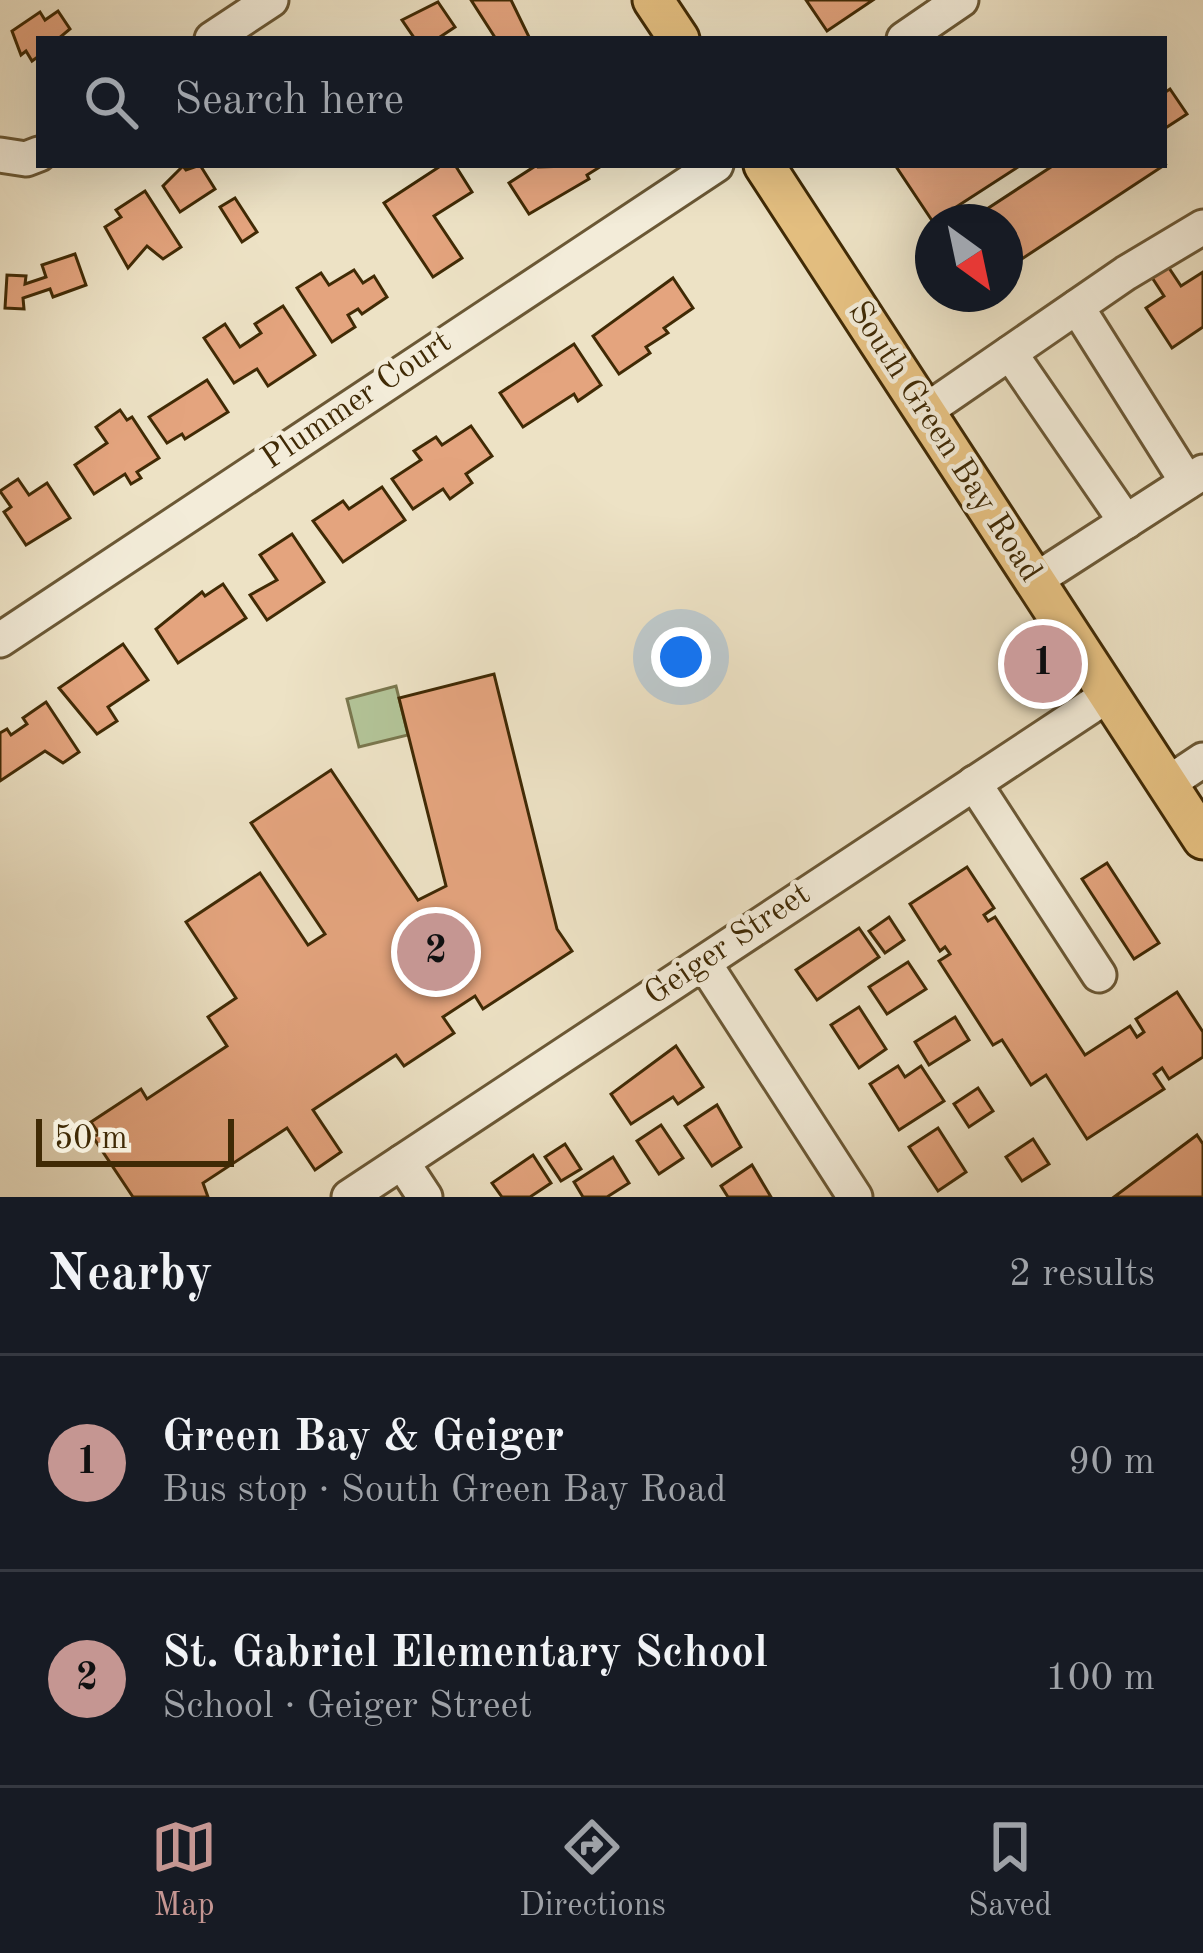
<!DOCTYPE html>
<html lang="en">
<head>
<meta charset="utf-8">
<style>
  :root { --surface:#171b24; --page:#242831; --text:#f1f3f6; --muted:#9ea1a6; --line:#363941; --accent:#c59692 }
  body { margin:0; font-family:"Old Standard TT",serif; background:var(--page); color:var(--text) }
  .compass { position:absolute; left:915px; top:204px; width:108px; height:108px; border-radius:50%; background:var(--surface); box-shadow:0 12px 48px #0002; rotate:147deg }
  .scale { position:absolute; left:36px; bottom:30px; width:198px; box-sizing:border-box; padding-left:12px; border:6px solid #402a05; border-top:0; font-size:33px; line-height:42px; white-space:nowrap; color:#402a05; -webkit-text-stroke:9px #f3ecd9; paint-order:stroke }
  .you { position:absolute; left:681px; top:657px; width:42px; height:42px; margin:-30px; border:9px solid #fff; border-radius:50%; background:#1a73e8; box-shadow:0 0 0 18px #1a73e833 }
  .badge { display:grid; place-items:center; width:78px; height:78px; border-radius:50%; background:var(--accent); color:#111; font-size:39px; font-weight:700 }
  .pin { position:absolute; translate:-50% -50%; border:6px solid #fff; box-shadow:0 3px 12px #0006 }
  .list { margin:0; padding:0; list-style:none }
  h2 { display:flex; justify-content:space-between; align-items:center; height:156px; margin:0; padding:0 48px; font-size:51px }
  h2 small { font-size:39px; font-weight:400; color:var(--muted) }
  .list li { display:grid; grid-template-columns:78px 1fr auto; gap:36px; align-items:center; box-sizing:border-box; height:216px; padding:0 48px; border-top:3px solid var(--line) }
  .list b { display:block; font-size:45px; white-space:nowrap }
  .list p { margin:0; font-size:39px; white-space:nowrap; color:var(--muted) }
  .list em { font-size:39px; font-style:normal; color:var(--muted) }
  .icon { flex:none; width:66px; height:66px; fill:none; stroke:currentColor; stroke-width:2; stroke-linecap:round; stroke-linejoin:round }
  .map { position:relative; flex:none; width:1203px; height:1197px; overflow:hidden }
  .search { position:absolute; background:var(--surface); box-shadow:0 12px 48px #0002; left:36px; right:36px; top:36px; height:132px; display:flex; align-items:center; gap:30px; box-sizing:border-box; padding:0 42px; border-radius:0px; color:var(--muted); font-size:45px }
  .sheet { height:588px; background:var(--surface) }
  nav { display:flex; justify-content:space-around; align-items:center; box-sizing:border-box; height:168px; border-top:3px solid var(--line); background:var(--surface); font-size:33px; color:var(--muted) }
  nav a { display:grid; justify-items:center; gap:6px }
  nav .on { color:var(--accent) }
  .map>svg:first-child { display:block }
</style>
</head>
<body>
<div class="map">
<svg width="1203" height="1197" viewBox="0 0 1203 1197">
  <rect width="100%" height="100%" fill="#ede2c5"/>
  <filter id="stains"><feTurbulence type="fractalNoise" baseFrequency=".00167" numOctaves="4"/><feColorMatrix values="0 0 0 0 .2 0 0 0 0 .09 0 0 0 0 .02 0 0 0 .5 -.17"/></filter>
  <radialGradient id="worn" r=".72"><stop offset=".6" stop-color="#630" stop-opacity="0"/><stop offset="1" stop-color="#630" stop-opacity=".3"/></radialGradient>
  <!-- green -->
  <polygon fill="#b3c498" stroke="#7a774e" stroke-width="3" points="396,686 408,735 359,747 347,699"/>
  <!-- building -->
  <g fill="#e4a47e" stroke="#402a05" stroke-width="3">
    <polygon points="471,0 511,0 530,39 496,39"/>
    <polygon points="806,0 873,0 827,31"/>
    <polygon points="438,2 455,27 437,39 415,39 402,20"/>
    <polygon points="58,11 70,29 58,39 39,39 39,56 32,61 26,51 21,55 12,31 40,12 45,20"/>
    <polygon points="1170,89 1187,114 1164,129 1164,93"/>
    <polygon points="200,165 215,189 180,212 163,186 183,166 186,170"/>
    <polygon points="442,165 455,165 472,192 434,216 462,258 433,277 384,203"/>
    <polygon points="537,165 538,167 603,165 587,175 589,179 529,214 509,183"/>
    <polygon points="895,165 1021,165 933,222"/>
    <polygon points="1054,165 1163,166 1005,270 1005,222 967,222"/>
    <polygon points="145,191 181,247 163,259 147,246 128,268 105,227 121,217 116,210"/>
    <polygon points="235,198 257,232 242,242 220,207"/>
    <polygon points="75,254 86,285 53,297 50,289 23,298 24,309 5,308 7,275 26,276 25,284 46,277 42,265"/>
    <polygon points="1167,265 1181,286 1203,272 1203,327 1172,348 1146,308 1164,296 1151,276"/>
    <polygon points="354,270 363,283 374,276 387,297 362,314 358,309 348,315 355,327 332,342 297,288 321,273 329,285"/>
    <polygon points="673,278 693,308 664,328 668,333 646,347 650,353 619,374 593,336"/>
    <polygon points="283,306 315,355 268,386 257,369 234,383 204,338 225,324 240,347 261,333 255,324"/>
    <polygon points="574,344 601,385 578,401 574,394 523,427 500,393"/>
    <polygon points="207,380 228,412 185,439 182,434 167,443 149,417"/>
    <polygon points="120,410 127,420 132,417 159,458 137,472 141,478 131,484 125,474 94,494 75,465 107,443 96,427"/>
    <polygon points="471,426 492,456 466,474 472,483 450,499 443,489 413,509 392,479 421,460 414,451 436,437 442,445"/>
    <polygon points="18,479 29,495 47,483 70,518 26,545 4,512 11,507 0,491"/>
    <polygon points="382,487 405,520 343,562 313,521 343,501 349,509"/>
    <polygon points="292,534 324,582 267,620 250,595 277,580 260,555"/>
    <polygon points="223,584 246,618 178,663 156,629 202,592 205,596"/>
    <polygon points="123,644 148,680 108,707 117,721 97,734 59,688"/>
    <polygon points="494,674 557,929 572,951 483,1009 475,996 443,1017 454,1033 404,1066 396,1055 313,1110 341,1152 315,1170 287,1128 203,1183 208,1197 133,1197 93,1137 99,1134 91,1122 141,1089 147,1099 227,1046 208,1017 236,998 186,922 260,873 308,945 325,934 251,823 331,770 418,900 446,886 399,698"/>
    <polygon points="46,702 79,752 63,763 45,751 0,781 0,733 7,729 11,735 27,724 23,718"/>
    <polygon points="1107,863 1159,943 1134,959 1082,879"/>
    <polygon points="967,867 994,908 984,915 988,921 995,917 1085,1055 1130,1026 1137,1037 1144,1032 1136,1019 1177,992 1203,1032 1203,1057 1169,1079 1162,1068 1154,1074 1164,1089 1087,1139 1046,1075 1031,1085 1002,1040 993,1045 939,961 950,954 945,947 940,951 910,904"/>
    <polygon points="889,917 904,940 885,953 869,931"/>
    <polygon points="859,928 879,957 817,1000 796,970"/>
    <polygon points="908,962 926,989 887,1014 869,987"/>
    <polygon points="859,1007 886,1049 859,1068 831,1025"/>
    <polygon points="955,1017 969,1040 929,1065 915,1042"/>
    <polygon points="676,1046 703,1087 678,1104 673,1097 631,1124 611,1094"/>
    <polygon points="898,1066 905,1077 921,1066 944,1101 899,1130 870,1084"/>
    <polygon points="978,1088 993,1111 969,1127 954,1104"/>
    <polygon points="717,1105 741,1147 712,1166 685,1126"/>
    <polygon points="661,1125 683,1158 659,1174 637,1141"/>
    <polygon points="938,1128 966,1172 938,1191 909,1147"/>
    <polygon points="1197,1135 1203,1144 1203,1197 1114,1197"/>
    <polygon points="1033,1139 1049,1164 1022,1181 1006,1157"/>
    <polygon points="565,1144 581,1169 561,1181 545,1157"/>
    <polygon points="533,1155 551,1183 530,1197 502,1197 492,1183"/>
    <polygon points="613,1157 629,1183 607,1197 583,1197 574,1182"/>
    <polygon points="752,1165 771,1197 728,1197 721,1186"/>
  </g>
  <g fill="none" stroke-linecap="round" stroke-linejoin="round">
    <defs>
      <g id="minor">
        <polyline points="212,39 271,0"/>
        <polyline points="904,39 961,0"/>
        <polyline points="0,155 26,159 39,154"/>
        <polyline points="1077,307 1187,482"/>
        <polyline points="1010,353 1126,522"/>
        <polyline points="924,412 1126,273 1203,227"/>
        <polyline points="1034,581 1203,472"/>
        <polyline points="0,640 716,165"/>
        <polyline points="974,783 1099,975"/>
        <polyline points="1167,784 1203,760"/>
        <polyline points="704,963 855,1197"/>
        <polyline points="402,1162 425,1197"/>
        <polyline points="349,1197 1108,695"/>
      </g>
      <g id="major">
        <polyline points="653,0 679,39"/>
        <polyline points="764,165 1203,839"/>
      </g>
    </defs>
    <!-- minor casing -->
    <use href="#minor" stroke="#6b5835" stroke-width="39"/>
    <!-- major casing -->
    <use href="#major" stroke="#402a05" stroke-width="45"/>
    <!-- minor -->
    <use href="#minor" stroke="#f3ecd9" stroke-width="33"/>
    <!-- major -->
    <use href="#major" stroke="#e6c182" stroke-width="39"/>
  </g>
  <g text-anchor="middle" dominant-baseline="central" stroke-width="9" stroke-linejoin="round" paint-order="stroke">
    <!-- street labels -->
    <g font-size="33" fill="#402a05" stroke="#f3ecd9">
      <text transform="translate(357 401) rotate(-34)">Plummer Court</text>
      <text transform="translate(944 442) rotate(57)">South Green Bay Road</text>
      <text transform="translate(728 945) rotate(-34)">Geiger Street</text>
    </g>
  </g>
  <rect width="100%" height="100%" filter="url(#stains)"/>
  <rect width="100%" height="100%" fill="url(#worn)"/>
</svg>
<svg class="compass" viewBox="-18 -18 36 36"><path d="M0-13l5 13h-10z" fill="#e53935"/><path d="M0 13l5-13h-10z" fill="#9ea1a6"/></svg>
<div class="scale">50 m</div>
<div class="you"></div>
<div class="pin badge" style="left:1043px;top:664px">1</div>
<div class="pin badge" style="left:436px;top:952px">2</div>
<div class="search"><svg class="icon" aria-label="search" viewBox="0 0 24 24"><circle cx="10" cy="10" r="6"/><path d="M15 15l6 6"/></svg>Search here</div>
</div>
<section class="sheet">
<h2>Nearby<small>2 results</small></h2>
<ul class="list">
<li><span class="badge">1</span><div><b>Green Bay &amp; Geiger</b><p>Bus stop · South Green Bay Road</p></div><em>90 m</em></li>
<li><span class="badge">2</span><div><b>St. Gabriel Elementary School</b><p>School · Geiger Street</p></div><em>100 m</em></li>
</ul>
</section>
<nav>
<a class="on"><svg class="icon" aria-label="map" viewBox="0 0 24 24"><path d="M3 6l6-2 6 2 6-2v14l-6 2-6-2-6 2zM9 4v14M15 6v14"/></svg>Map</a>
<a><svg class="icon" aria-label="directions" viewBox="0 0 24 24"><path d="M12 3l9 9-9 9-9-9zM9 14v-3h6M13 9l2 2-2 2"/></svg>Directions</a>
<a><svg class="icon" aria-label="saved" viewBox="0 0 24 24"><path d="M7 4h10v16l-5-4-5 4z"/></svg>Saved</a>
</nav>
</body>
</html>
